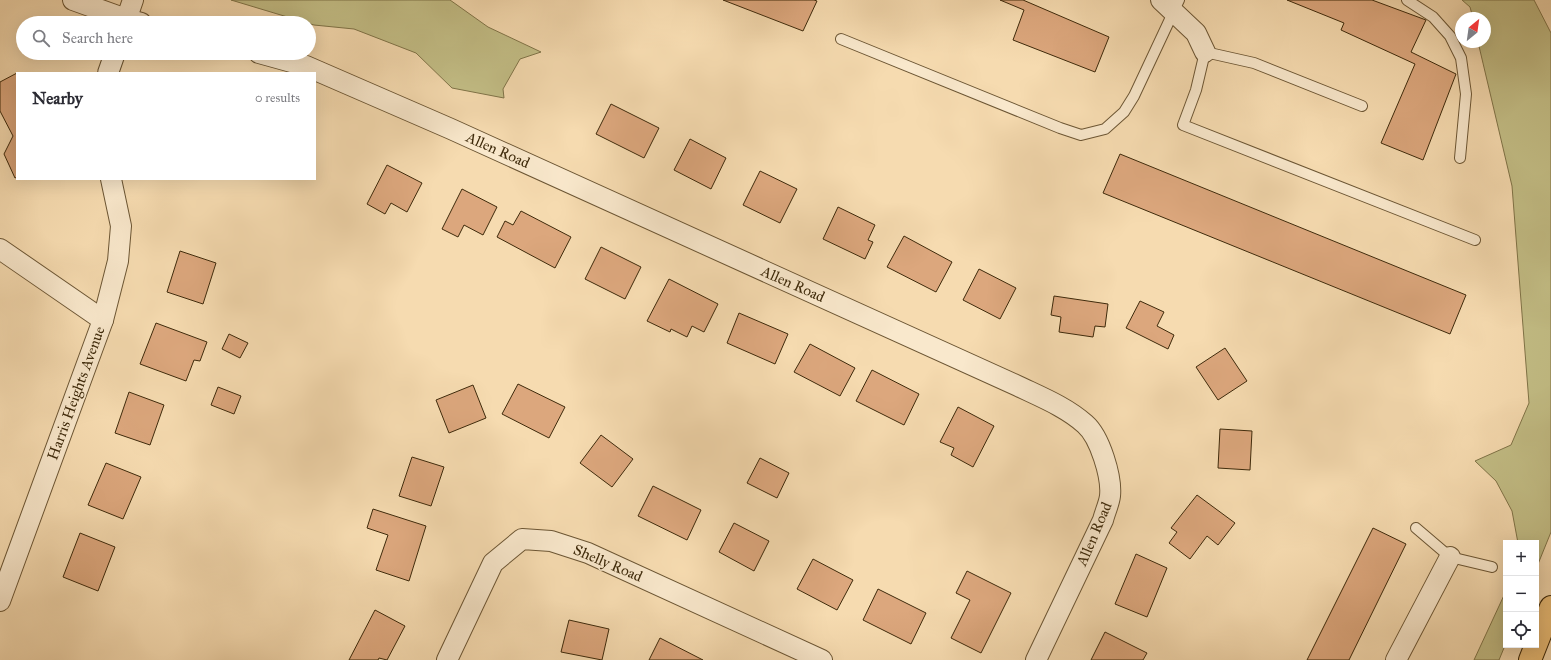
<!DOCTYPE html>
<html lang="en">
<head>
<meta charset="utf-8">
<style>
  :root { --surface:#fff; --page:#f2f2f3; --text:#2b2b33; --muted:#7c7c81; --line:#e1e1e2 }
  body { margin:0; font-family:"IM FELL Great Primer",serif; background:var(--page); color:var(--text) }
  .controls { position:absolute; right:12px; bottom:12px; display:grid; overflow:hidden; border-radius:0px; box-shadow:0 4px 16px #0002 }
  .controls button { width:36px; height:36px; display:grid; place-items:center; padding:0; border:0; border-bottom:1px solid var(--line); background:var(--surface); color:var(--text); font:20px sans-serif }
  .compass { position:absolute; left:1455px; top:12px; width:36px; height:36px; border-radius:50%; background:var(--surface); box-shadow:0 4px 16px #0002; rotate:29deg }
  .list { margin:0; padding:0; list-style:none }
  h2 { display:flex; justify-content:space-between; align-items:center; height:52px; margin:0; padding:0 16px; font-size:17px }
  h2 small { font-size:13px; font-weight:400; color:var(--muted) }
  .icon { flex:none; width:22px; height:22px; fill:none; stroke:currentColor; stroke-width:2; stroke-linecap:round; stroke-linejoin:round }
  .map { position:relative; flex:none; width:1551px; height:660px; overflow:hidden }
  .search { position:absolute; background:var(--surface); box-shadow:0 4px 16px #0002; left:16px; top:16px; width:300px; height:44px; display:flex; align-items:center; gap:10px; box-sizing:border-box; padding:0 14px; border-radius:22px; color:var(--muted); font-size:15px }
  .panel { position:absolute; background:var(--surface); box-shadow:0 4px 16px #0002; left:16px; top:72px; width:300px; height:108px; border-radius:0px }
  .map>svg:first-child { display:block }
</style>
</head>
<body>
<div class="map">
<svg width="1551" height="660" viewBox="0 0 1551 660">
  <rect width="100%" height="100%" fill="#f6dbb0"/>
  <filter id="stains"><feTurbulence type="fractalNoise" baseFrequency=".005" numOctaves="4"/><feColorMatrix values="0 0 0 0 .2 0 0 0 0 .09 0 0 0 0 .02 0 0 0 .5 -.17"/></filter>
  <radialGradient id="worn" r=".72"><stop offset=".6" stop-color="#630" stop-opacity="0"/><stop offset="1" stop-color="#630" stop-opacity=".3"/></radialGradient>
  <!-- green -->
  <g fill="#c3be86" stroke="#807448">
    <polygon points="231,0 450,0 488,27 541,52 520,59 503,89 504,98 452,88 416,53 354,29 314,25"/>
    <polygon points="1462,0 1534,0 1551,33 1551,532 1536,569 1536,543 1518,543 1512,511 1496,481 1475,461 1511,445 1529,403 1512,186 1478,42 1485,42 1485,18 1473,18 1470,7"/>
    <polygon points="1506,591 1506,643 1499,660 1474,660"/>
  </g>
  <!-- building -->
  <g fill="#dca77d" stroke="#3e2a0b">
    <polygon points="723,0 814,0 817,1 803,31"/>
    <polygon points="1000,0 1023,0 1109,37 1095,72 1013,40 1024,10"/>
    <polygon points="1287,0 1372,0 1426,20 1411,52 1456,74 1423,160 1381,143 1415,64 1341,30 1344,23"/>
    <polygon points="17,73 17,177 15,178 4,154 13,136 0,111 0,82"/>
    <polygon points="611,104 659,128 644,158 596,134"/>
    <polygon points="690,139 726,158 711,189 674,170"/>
    <polygon points="1120,154 1466,295 1450,334 1103,193"/>
    <polygon points="387,165 422,183 407,212 391,203 385,214 367,204"/>
    <polygon points="760,171 797,189 780,223 743,205"/>
    <polygon points="462,189 497,207 483,235 464,225 458,237 442,229"/>
    <polygon points="838,207 875,225 868,240 873,242 865,259 823,239"/>
    <polygon points="521,211 571,237 555,268 497,237 505,221 513,225"/>
    <polygon points="904,236 952,262 936,292 887,267"/>
    <polygon points="601,247 641,267 625,299 585,279"/>
    <polygon points="180,251 216,263 203,304 167,292"/>
    <polygon points="979,269 1016,288 1000,319 963,300"/>
    <polygon points="669,279 718,304 704,332 692,326 687,337 671,329 670,332 647,321"/>
    <polygon points="1054,296 1108,304 1105,327 1095,326 1093,337 1059,332 1061,317 1051,315"/>
    <polygon points="1140,301 1164,312 1157,326 1174,335 1168,349 1126,328"/>
    <polygon points="739,313 788,334 775,364 727,343"/>
    <polygon points="156,323 207,342 200,361 194,360 186,381 140,364"/>
    <polygon points="229,334 248,343 240,358 222,349"/>
    <polygon points="810,344 855,368 840,396 794,372"/>
    <polygon points="1225,348 1247,381 1218,400 1196,367"/>
    <polygon points="872,370 919,394 904,425 856,401"/>
    <polygon points="518,384 565,407 549,438 502,414"/>
    <polygon points="473,385 486,418 449,433 436,400"/>
    <polygon points="218,387 241,396 234,414 211,405"/>
    <polygon points="129,392 164,405 150,445 115,433"/>
    <polygon points="958,407 994,426 973,467 951,455 954,448 940,442"/>
    <polygon points="1220,429 1252,431 1250,470 1218,468"/>
    <polygon points="601,435 633,459 612,487 580,463"/>
    <polygon points="412,457 444,467 431,506 399,496"/>
    <polygon points="760,458 789,473 777,498 747,483"/>
    <polygon points="106,463 141,477 123,519 88,505"/>
    <polygon points="653,486 701,510 687,540 638,516"/>
    <polygon points="1197,495 1235,523 1218,545 1207,536 1190,559 1169,543 1177,532 1171,528"/>
    <polygon points="373,509 426,526 409,581 376,570 388,535 367,528"/>
    <polygon points="734,523 769,541 754,571 719,552"/>
    <polygon points="1373,528 1406,544 1349,660 1307,660"/>
    <polygon points="80,533 115,547 98,591 63,577"/>
    <polygon points="1136,554 1167,568 1147,617 1115,604"/>
    <polygon points="813,559 853,580 837,610 797,589"/>
    <polygon points="967,571 1011,593 981,653 951,638 970,600 956,593"/>
    <polygon points="878,589 926,613 911,644 863,620"/>
    <polygon points="375,610 405,626 387,660 379,658 378,660 349,660"/>
    <polygon points="569,620 609,629 602,660 561,652"/>
    <polygon points="1105,632 1147,653 1143,660 1091,660"/>
    <polygon points="660,638 703,660 649,660"/>
  </g>
  <g fill="none" stroke-linecap="round" stroke-linejoin="round">
    <defs>
      <g id="lane">
        <polyline points="1407,0 1433,17 1450,36 1461,58 1466,94 1460,158"/>
        <polyline points="841,39 1060,128 1081,135 1105,129 1124,112 1134,96 1179,0"/>
        <polyline points="1362,106 1254,63 1205,52 1196,90 1183,125 1475,240"/>
        <polyline points="1416,528 1450,557 1492,567"/>
      </g>
      <g id="street">
        <polyline points="73,0 126,19 141,23"/>
        <polyline points="1161,0 1196,33 1205,52"/>
        <polyline points="125,23 133,0"/>
        <path d="M259,53l47,13 145,63 567,257c23,11 48,21 67,38 15,13 27,53 25,72 -1,8 -5,16 -7,24l-67,140"/>
        <polyline points="108,73 115,53"/>
        <polyline points="0,249 103,320"/>
        <polyline points="0,601 103,320 118,261 121,226 111,179"/>
        <polyline points="447,660 493,563 522,539 551,541 588,553 822,660"/>
        <polyline points="1396,660 1450,557"/>
      </g>
      <polyline id="highway" points="1530,660 1551,607"/>
    </defs>
    <!-- lane casing -->
    <use href="#lane" stroke="#6c5634" stroke-width="12"/>
    <!-- street casing -->
    <use href="#street" stroke="#6c5634" stroke-width="22"/>
    <!-- highway casing -->
    <use href="#highway" stroke="#3e2a0b" stroke-width="24"/>
    <!-- lane -->
    <use href="#lane" stroke="#f9e8cc" stroke-width="10"/>
    <!-- street -->
    <use href="#street" stroke="#f9e8cc" stroke-width="20"/>
    <!-- highway -->
    <use href="#highway" stroke="#ebbe78" stroke-width="22"/>
  </g>
  <g text-anchor="middle" dominant-baseline="central" stroke-width="3" stroke-linejoin="round" paint-order="stroke">
    <!-- street labels -->
    <g font-size="15" fill="#3e2a0b" stroke="#f9e8cc">
      <text transform="translate(498 150) rotate(24)">Allen Road</text>
      <text transform="translate(793 284) rotate(24)">Allen Road</text>
      <text transform="translate(76 393) rotate(-70)">Harris Heights Avenue</text>
      <text transform="translate(1094 534) rotate(-67)">Allen Road</text>
      <text transform="translate(608 563) rotate(23)">Shelly Road</text>
    </g>
  </g>
  <rect width="100%" height="100%" filter="url(#stains)"/>
  <rect width="100%" height="100%" fill="url(#worn)"/>
</svg>
<div class="controls">
<button>+</button>
<button>−</button>
<button><svg class="icon" aria-label="locate" viewBox="0 0 24 24"><circle cx="12" cy="12" r="6"/><path d="M12 2v4M12 18v4M2 12h4M18 12h4"/></svg></button>
</div>
<svg class="compass" viewBox="-18 -18 36 36"><path d="M0-13l5 13h-10z" fill="#e53935"/><path d="M0 13l5-13h-10z" fill="#7c7c81"/></svg>
<div class="search"><svg class="icon" aria-label="search" viewBox="0 0 24 24"><circle cx="10" cy="10" r="6"/><path d="M15 15l6 6"/></svg>Search here</div>
<section class="panel">
<h2>Nearby<small>0 results</small></h2>
<ul class="list">
</ul>
</section>
</div>
</body>
</html>
